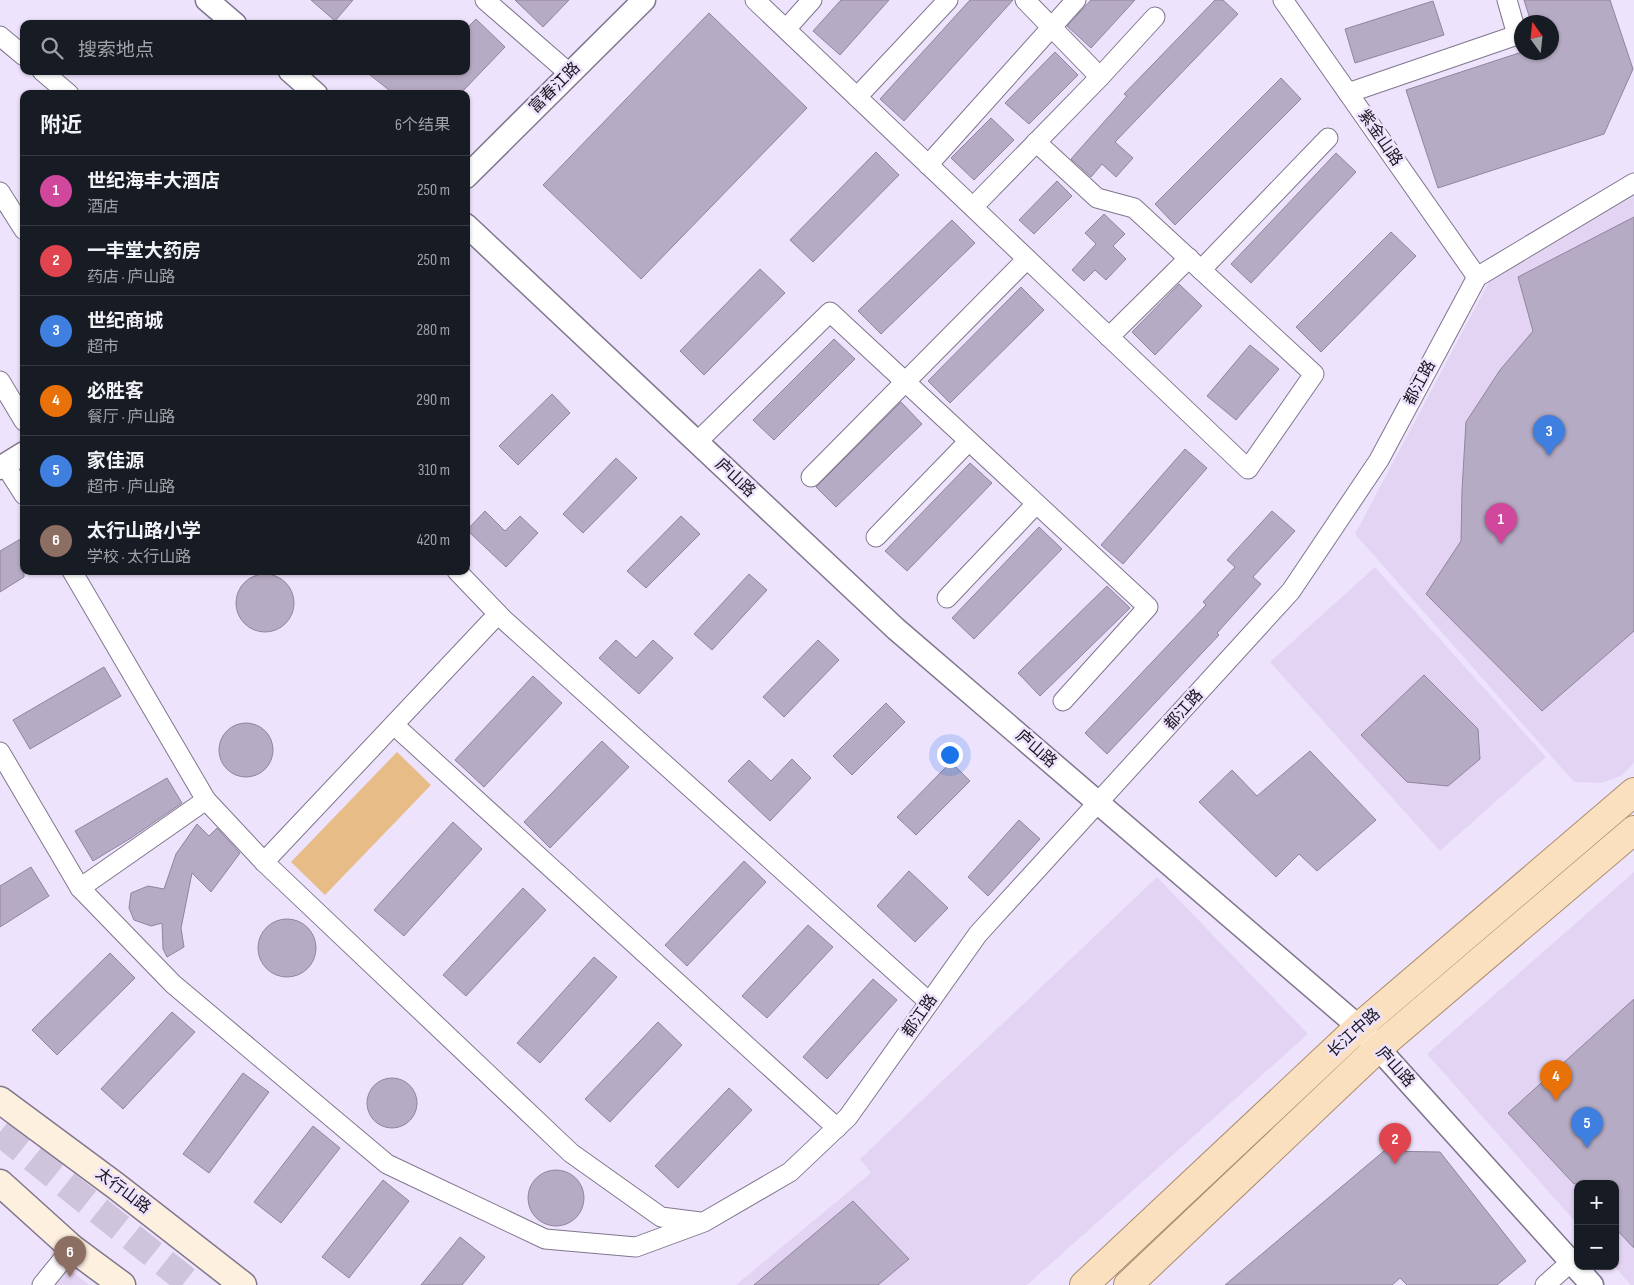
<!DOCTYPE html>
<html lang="zh">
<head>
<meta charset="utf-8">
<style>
  :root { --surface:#171b24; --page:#242831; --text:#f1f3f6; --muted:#9ea1a6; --line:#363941; --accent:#8c9099 }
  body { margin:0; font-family:"Sofia Sans Condensed","Noto Sans SC",sans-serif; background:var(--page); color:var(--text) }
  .controls { position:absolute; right:15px; bottom:15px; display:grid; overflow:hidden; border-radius:10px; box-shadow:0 1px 4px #0004 }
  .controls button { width:45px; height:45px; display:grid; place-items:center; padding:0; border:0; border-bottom:1px solid var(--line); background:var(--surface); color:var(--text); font:25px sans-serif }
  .compass { position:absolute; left:1514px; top:15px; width:45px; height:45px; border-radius:50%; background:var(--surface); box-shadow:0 1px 4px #0004; rotate:345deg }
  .you { position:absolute; left:949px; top:754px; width:18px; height:18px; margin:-12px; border:4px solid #fff; border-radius:50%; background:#1a73e8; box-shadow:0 0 0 8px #1a73e833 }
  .badge { display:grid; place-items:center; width:32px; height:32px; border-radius:50%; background:var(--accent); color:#fff; font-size:16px; font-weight:700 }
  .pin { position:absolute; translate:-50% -41px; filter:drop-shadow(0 1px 2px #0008) }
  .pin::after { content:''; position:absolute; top:26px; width:18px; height:15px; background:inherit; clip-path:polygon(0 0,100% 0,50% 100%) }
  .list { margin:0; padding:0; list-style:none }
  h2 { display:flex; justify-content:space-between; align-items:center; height:65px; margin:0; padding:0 20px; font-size:21px }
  h2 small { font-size:16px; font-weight:400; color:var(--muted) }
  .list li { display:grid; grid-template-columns:32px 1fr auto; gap:15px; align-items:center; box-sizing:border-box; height:70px; padding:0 20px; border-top:1px solid var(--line) }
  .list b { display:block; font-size:19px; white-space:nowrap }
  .list p { margin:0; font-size:16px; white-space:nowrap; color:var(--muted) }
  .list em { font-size:16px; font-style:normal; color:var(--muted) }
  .icon { flex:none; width:28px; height:28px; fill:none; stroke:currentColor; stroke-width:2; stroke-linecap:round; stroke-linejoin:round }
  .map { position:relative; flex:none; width:1634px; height:1285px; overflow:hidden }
  .search { position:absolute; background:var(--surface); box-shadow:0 1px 4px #0004; left:20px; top:20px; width:450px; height:55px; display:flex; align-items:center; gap:12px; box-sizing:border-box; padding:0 18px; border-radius:10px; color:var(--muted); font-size:19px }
  .panel { position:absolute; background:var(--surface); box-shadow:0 1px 4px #0004; left:20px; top:90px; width:450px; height:485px; border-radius:10px }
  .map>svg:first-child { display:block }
</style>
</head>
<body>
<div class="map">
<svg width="1634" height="1285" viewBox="0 0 1634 1285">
  <rect width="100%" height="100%" fill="#eee3fd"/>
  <!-- built -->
  <g fill="#e3d4f4">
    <polygon points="1634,196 1634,763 1621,776 1601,783 1574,782 1355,534 1489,282"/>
    <polygon points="1375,567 1546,757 1440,851 1270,662"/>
    <polygon points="1634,872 1634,1285 1631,1285 1614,1266 1615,1184 1578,1184 1578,1225 1427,1054"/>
    <polygon points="1157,877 1308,1034 1027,1285 736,1285 871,1173 860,1159"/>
    <polygon points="68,1268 89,1285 55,1285"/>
  </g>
  <!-- green -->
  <polygon fill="#e7bc87" points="397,752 431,785 325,895 291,862"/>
  <!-- building -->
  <g fill="#b6abc4" stroke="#8f859c">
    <polygon points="311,0 353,0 335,21"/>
    <polygon points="515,0 569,0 543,27"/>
    <polygon points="841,0 889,0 840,55 813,31"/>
    <polygon points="970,0 1013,0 904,121 880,99"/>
    <polygon points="1091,0 1135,0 1091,48 1067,26"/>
    <polygon points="1215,0 1223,0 1238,14 1115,142 1133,158 1116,177 1102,164 1091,177 1071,159 1127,96 1124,94"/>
    <polygon points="1524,0 1610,0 1633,69 1604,134 1438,188 1406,90 1522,52 1552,52 1552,22 1531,22"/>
    <polygon points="1433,1 1444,35 1355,63 1345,29"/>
    <polygon points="709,13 807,108 641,279 543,185"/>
    <polygon points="476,19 505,47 460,94 394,94 365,71 466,71 466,29"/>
    <polygon points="1055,52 1078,75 1029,124 1005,103"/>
    <polygon points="1281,78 1301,99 1175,225 1155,204"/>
    <polygon points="991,118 1014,140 974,180 951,158"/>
    <polygon points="876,152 899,175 813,262 790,240"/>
    <polygon points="1336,153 1356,172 1251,283 1231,264"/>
    <polygon points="1057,181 1072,196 1034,234 1019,220"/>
    <polygon points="1104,214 1125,234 1113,246 1126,259 1106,280 1095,270 1084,281 1072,270 1096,244 1085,233"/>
    <polygon points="1634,217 1634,631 1542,711 1426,594 1461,541 1462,490 1466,422 1500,370 1533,331 1518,277"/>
    <polygon points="952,220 975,243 881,334 858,311"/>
    <polygon points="1391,232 1416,256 1321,352 1296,327"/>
    <polygon points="760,269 785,293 704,375 680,351"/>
    <polygon points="1179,284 1202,306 1155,355 1132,332"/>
    <polygon points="1021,287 1044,310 950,403 928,381"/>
    <polygon points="834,339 855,359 774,440 753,420"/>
    <polygon points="1250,345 1279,369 1236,420 1207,396"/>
    <polygon points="552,394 570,413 518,465 499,446"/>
    <polygon points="901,402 922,424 836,507 816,487"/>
    <polygon points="1185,449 1207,468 1123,564 1101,545"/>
    <polygon points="616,458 637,478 583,533 563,514"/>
    <polygon points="970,463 992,483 907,571 885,551"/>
    <polygon points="485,511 505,531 520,516 538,533 506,567 467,530"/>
    <polygon points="1272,511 1295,531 1253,577 1261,584 1217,633 1219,635 1107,754 1085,733 1206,605 1203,602 1235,567 1227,560"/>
    <polygon points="681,516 700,534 646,588 627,571"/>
    <polygon points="1039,527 1062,549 974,639 952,618"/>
    <polygon points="24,537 24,577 0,592 0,551"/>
    <circle cx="265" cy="603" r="29"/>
    <polygon points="749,574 767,590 712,650 694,634"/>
    <polygon points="1107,586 1130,608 1040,696 1018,673"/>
    <polygon points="616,640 636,658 653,640 673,658 639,694 599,658"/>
    <polygon points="818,640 839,660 784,717 763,697"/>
    <polygon points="104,667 121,696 30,749 13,720"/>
    <polygon points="1424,675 1478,729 1480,759 1448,786 1407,782 1361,735"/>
    <polygon points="533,676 562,703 484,787 455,760"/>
    <polygon points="886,703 905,722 852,775 833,756"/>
    <circle cx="246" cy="750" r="27"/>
    <polygon points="602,741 629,767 550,848 524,822"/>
    <polygon points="1310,751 1376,820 1317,871 1299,854 1276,877 1199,802 1232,770 1257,796"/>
    <polygon points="792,759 811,778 770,821 728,781 749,760 771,781"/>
    <polygon points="951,762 970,781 916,835 897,817"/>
    <polygon points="167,778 182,803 131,838 93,861 75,831"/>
    <polygon points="1019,820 1040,839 988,896 968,877"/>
    <polygon points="453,822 482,849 404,936 374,910"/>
    <polygon points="197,824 209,836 217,828 240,853 211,892 192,873 181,928 184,947 167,957 163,949 162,923 151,926 134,920 129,908 131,893 148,886 164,889 176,854"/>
    <polygon points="744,861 766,882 687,966 665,945"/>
    <polygon points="31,867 49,896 0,927 0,886"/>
    <polygon points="909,871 948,908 915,942 877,906"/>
    <polygon points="523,888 546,910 466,996 443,975"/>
    <circle cx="287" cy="948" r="29"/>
    <polygon points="808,925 833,947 767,1018 742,996"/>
    <polygon points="110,953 135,978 57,1055 32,1030"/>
    <polygon points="594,957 617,977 540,1063 517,1043"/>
    <polygon points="873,979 897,1000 827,1079 803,1057"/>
    <polygon points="1634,999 1634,1248 1615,1228 1615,1184 1574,1184 1508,1113"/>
    <polygon points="172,1012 195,1032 123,1109 101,1089"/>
    <polygon points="658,1022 682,1045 610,1122 585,1099"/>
    <polygon points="243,1073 269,1092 209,1173 183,1154"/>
    <circle cx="392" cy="1103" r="25"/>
    <polygon points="729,1088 752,1110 678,1188 655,1166"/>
    <polygon points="313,1126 340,1148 281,1223 254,1202"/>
    <polygon points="1384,1151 1440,1152 1526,1261 1497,1285 1407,1285 1400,1278 1392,1285 1225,1285"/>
    <circle cx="556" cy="1198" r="28"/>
    <polygon points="383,1180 409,1201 349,1278 322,1257"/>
    <polygon points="853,1201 909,1259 878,1285 754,1285"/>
    <polygon points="460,1237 485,1257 462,1285 421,1285"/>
  </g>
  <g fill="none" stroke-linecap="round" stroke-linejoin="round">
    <!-- primary-tunnel -->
    <polyline stroke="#cec4dc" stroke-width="28" stroke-dasharray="28 14" stroke-linecap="butt" points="0,1132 192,1285"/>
    <defs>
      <g id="minor">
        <polyline points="485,0 570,74"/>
        <polyline points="755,0 1248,469 1314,374 1134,208 1097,198 1036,142"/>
        <polyline points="1025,0 1100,77"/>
        <polyline points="1283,0 1477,277"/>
        <polyline points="786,29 812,0"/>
        <polyline points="0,36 24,56"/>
        <polyline points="42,71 69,94"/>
        <polyline points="1348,93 1517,35 1507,0"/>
        <polyline points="857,97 948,0"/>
        <polyline points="928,165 1076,0"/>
        <polyline points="0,192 24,230"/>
        <polyline points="973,207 1100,77 1155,17"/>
        <polyline points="1201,270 1328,138"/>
        <polyline points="1109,337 1189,258"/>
        <polyline points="0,381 24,421"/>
        <polyline points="697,442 830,312 1148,607 1063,701"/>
        <polyline points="5,465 24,495"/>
        <polyline points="811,477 1027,259"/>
        <polyline points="876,537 968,442"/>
        <polyline points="72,571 206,800 264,862 571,1153 661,1217 700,1222"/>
        <polyline points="457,571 503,619 929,1002"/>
        <polyline points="947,598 1036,504"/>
        <polyline points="394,725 837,1128"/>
        <polyline points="0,752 80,888 173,984 387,1164 545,1239 636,1247 704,1222 790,1172 848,1117 978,934 1291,591 1379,460 1477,277 1634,183"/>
        <polyline points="264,862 498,614"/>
        <polyline points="80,888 206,800"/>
        <polyline points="42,1285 72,1248"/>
        <polyline points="1545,1285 1571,1262"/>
      </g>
      <g id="tertiary">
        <polyline points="207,0 235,24"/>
        <polyline points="290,71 316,94"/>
        <polyline points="466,177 644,0"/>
        <polyline points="466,225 896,629 1359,1027 1592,1285"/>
        <polyline points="0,468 24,453"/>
      </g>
      <g id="secondary">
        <polyline points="0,1100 116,1186 243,1285"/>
        <polyline points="0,1183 72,1248 122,1285"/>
      </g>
      <g id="primary">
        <polyline points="1084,1285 1359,1027 1634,792"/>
        <polyline points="1128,1285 1378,1048 1634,830"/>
      </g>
    </defs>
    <!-- minor casing -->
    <use href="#minor" stroke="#80768d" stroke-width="21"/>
    <!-- tertiary casing -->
    <use href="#tertiary" stroke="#80768d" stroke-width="25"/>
    <!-- secondary casing -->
    <use href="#secondary" stroke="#80768d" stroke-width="29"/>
    <!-- primary casing -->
    <use href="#primary" stroke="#ab8c6c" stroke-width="30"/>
    <!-- minor -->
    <use href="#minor" stroke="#fff" stroke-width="19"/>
    <!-- tertiary -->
    <use href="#tertiary" stroke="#fff" stroke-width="22"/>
    <!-- secondary -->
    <use href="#secondary" stroke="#fdf0df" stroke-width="26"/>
    <!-- primary -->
    <use href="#primary" stroke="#fbe0bf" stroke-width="28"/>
  </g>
  <g text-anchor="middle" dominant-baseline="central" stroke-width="5" stroke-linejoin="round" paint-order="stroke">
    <!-- street labels -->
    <g font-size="16" fill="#1a161f" stroke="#eee3fd">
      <text transform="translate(555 88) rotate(-45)">富春江路</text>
      <text transform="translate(1380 138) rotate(55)">紫金山路</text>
      <text transform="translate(1420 383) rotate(-62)">都江路</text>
      <text transform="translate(735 478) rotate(43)">庐山路</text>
      <text transform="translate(1184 710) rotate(-48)">都江路</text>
      <text transform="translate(1036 749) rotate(41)">庐山路</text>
      <text transform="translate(920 1016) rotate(-55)">都江路</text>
      <text transform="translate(1354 1033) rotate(-42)">长江中路</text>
      <text transform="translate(1395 1067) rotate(48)">庐山路</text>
      <text transform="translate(123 1191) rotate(37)">太行山路</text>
    </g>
  </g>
</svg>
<div class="controls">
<button>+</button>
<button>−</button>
</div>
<svg class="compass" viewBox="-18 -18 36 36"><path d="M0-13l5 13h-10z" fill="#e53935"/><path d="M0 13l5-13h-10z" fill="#9ea1a6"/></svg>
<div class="you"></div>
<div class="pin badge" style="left:1501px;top:544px;background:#d1479c">1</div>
<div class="pin badge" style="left:1395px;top:1164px;background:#e0444e">2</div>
<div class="pin badge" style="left:1549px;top:456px;background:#3f7fe0">3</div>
<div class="pin badge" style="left:1556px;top:1101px;background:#e8710a">4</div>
<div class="pin badge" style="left:1587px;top:1148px;background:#3f7fe0">5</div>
<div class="pin badge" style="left:70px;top:1277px;background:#8d6e63">6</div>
<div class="search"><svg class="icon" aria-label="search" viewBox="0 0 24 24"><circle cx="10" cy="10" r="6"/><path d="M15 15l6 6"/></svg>搜索地点</div>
<section class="panel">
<h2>附近<small>6个结果</small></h2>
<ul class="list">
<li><span class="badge" style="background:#d1479c">1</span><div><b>世纪海丰大酒店</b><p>酒店</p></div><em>250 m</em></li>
<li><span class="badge" style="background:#e0444e">2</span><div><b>一丰堂大药房</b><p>药店 · 庐山路</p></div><em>250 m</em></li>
<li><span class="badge" style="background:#3f7fe0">3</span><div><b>世纪商城</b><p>超市</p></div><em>280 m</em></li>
<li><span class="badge" style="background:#e8710a">4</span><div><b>必胜客</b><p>餐厅 · 庐山路</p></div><em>290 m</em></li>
<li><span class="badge" style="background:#3f7fe0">5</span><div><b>家佳源</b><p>超市 · 庐山路</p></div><em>310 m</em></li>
<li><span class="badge" style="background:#8d6e63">6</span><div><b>太行山路小学</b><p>学校 · 太行山路</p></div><em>420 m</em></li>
</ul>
</section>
</div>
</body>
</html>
